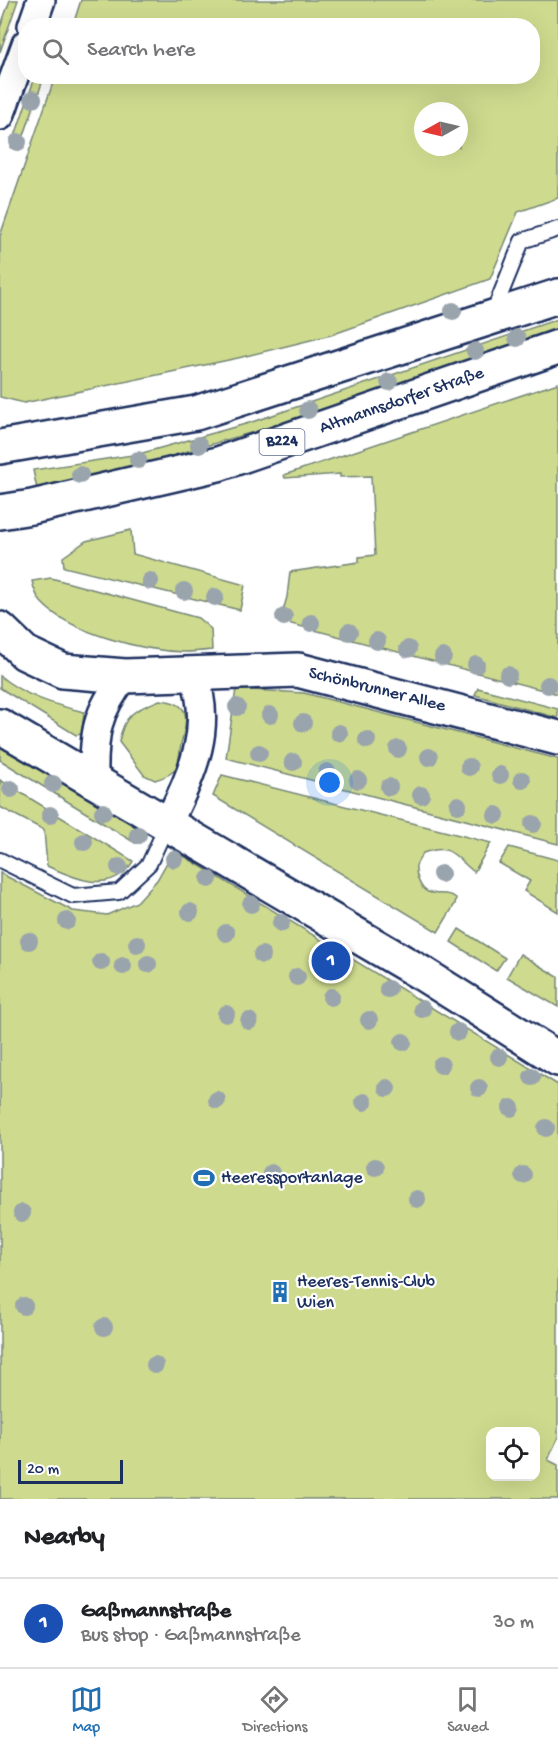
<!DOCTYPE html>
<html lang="en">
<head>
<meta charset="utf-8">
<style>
  :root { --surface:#fff; --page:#f6f6f6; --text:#202124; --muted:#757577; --line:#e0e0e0; --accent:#1f6fb2 }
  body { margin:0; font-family:"Gochi Hand",sans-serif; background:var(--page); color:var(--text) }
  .controls { position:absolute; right:18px; bottom:18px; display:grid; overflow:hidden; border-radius:12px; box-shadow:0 6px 24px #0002 }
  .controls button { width:54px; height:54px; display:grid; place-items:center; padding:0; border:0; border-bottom:2px solid var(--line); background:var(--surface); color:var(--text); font:30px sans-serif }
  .compass { position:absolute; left:414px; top:102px; width:54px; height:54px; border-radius:50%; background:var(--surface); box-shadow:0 6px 24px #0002; rotate:262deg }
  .scale { position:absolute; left:18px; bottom:15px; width:105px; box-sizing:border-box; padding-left:6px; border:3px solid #1b2f5e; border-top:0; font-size:16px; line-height:21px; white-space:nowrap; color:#1b2f5e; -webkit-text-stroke:4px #fff; paint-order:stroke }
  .you { position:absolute; left:330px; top:783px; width:21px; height:21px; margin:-15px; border:4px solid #fff; border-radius:50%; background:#1a73e8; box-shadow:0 0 0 9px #1a73e833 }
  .badge { display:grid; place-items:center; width:39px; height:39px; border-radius:50%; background:var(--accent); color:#fff; font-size:20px; font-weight:700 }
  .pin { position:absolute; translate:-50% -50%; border:3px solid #fff; box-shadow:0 2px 6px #0006 }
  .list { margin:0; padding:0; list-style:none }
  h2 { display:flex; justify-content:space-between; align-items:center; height:78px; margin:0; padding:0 24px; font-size:26px }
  h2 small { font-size:20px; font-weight:400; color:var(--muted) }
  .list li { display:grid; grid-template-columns:39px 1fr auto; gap:18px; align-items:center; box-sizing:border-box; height:90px; padding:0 24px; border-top:2px solid var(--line) }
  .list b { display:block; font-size:22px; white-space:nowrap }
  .list p { margin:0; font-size:20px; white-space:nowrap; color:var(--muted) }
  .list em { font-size:20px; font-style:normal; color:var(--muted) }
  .icon { flex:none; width:33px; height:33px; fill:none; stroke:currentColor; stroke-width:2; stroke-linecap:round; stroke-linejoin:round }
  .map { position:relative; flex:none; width:558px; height:1499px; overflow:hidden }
  .search { position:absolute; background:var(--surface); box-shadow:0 6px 24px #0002; left:18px; right:18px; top:18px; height:66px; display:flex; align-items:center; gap:15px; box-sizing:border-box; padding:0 21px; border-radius:24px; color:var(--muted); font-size:22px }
  .sheet { height:168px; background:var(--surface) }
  nav { display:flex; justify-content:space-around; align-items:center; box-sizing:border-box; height:84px; border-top:2px solid var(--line); background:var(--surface); font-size:16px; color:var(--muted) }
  nav a { display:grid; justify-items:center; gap:3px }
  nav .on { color:var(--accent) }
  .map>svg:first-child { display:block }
</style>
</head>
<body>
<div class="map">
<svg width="558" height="1499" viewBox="0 0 558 1499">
  <rect width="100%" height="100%" fill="#fff"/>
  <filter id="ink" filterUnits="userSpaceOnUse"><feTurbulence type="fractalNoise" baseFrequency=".0167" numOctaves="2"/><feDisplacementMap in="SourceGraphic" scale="12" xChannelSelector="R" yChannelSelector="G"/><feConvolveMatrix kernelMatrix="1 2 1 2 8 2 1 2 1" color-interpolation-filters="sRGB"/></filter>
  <g filter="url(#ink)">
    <!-- green -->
    <g fill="#cedb8e" stroke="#748576" stroke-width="1.5" fill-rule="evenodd">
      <polygon points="10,0 18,0 0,52 0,28"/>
      <path d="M81,0h477v198l-40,14 -28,67 -159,56 -93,23 -214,45 -24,-6v-161l55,-159 477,-1v-50l-459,-1zM423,111h36v36h-36z"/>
      <polygon points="35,77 44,77 19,150 11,148"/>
      <polygon points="558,319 558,329 257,431 99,477 37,489 33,470 139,454 249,423"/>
      <polygon points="558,383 558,694 280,621 287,597 290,572 359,562 359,557 375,555 371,476 340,477 340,474 285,478 284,475"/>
      <polygon points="131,530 133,554 245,585 240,610 64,567 63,557 86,541"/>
      <path d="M51,578l147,40 13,11 1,21c-9,1 -18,2 -28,2 -40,-1 -115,-19 -143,-50 -5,-6 -7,-13 -9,-21z"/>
      <path d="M0,676c24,20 55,29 84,36l-2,22 -6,1 -76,-47z"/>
      <polygon points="478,688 558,709 558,718 475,695"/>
      <polygon points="236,689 304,693 558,759 558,844 226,758"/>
      <path d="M160,700c33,3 27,19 21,44 -1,7 -2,18 -5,24 -4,7 -14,10 -21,12l-11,-5 -25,-33c5,-29 16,-32 41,-42z"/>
      <polygon points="0,742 147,832 141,843 135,843 0,760"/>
      <path d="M222,775l269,68 -17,29c-21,-17 -23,-29 -51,-19 -2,4 -6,9 -7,13 -1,8 4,23 12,26 10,4 19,-1 28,6l-1,6 -17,28 -225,-136z"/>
      <path d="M0,780l133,81c-2,5 -5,7 -9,11 -23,20 -53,4 -77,-6l-3,-36 -44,-23z"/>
      <polygon points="509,847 558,860 558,912 524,891 530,881 499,863"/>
      <path d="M174,850l384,235v352l-10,23 10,5v34h-558v-626l73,38 34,4 30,-13 20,-22zM490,1432h46v44h-46z"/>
      <polygon points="459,929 505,958 496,971 451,942"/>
      <polygon points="520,954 558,977 558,1007 507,977"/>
    </g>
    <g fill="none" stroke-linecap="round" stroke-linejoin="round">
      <defs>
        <g id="service">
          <polyline points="493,313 522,241 558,229"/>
          <polyline points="0,860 73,896 119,892 149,864 167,825"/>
        </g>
        <g id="minor">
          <polyline points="32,26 41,0"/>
          <polyline points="0,116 26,44"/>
          <path d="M94,781c-1,-46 2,-69 31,-105"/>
          <path d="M167,825c24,-50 48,-96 26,-152"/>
        </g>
        <g id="tertiary">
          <polyline points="0,629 25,653 63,671 125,676 298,670 558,738"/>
          <polyline points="0,726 423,974 558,1059"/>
        </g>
        <g id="primary">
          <polyline points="0,447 196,413 558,296"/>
          <polyline points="0,512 32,507 218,464 558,347"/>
        </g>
      </defs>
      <!-- service casing -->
      <use href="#service" stroke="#1b2f5e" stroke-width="18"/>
      <!-- minor casing -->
      <use href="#minor" stroke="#1b2f5e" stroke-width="32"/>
      <!-- tertiary casing -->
      <use href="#tertiary" stroke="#1b2f5e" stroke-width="38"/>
      <!-- primary casing -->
      <use href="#primary" stroke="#1b2f5e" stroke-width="38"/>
      <!-- service -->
      <use href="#service" stroke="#fff" stroke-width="14"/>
      <!-- minor -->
      <use href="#minor" stroke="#fff" stroke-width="27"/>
      <!-- tertiary -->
      <use href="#tertiary" stroke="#fff" stroke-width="33"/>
      <!-- primary -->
      <use href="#primary" stroke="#fff" stroke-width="33"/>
    </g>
    <!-- trees -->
    <g fill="#9aa4ad">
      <circle cx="33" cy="99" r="9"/>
      <circle cx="18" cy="142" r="9"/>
      <circle cx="453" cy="311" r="9"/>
      <circle cx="517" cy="338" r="9"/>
      <circle cx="475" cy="351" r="9"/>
      <circle cx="389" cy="382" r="9"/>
      <circle cx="308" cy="410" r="9"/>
      <circle cx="199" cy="445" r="9"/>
      <circle cx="138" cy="460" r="9"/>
      <circle cx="80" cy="475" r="9"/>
      <circle cx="150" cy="581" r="9"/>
      <circle cx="184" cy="591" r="9"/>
      <circle cx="215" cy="597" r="9"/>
      <circle cx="284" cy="617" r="9"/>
      <circle cx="311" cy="623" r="9"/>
      <circle cx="349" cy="632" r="9"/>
      <circle cx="377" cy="641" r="9"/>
      <circle cx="408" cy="649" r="9"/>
      <circle cx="443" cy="657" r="9"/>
      <circle cx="476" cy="665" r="9"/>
      <circle cx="508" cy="675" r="9"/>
      <circle cx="548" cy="685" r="9"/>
      <circle cx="237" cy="707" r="9"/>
      <circle cx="270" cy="715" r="9"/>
      <circle cx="303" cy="723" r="9"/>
      <circle cx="339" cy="733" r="9"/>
      <circle cx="367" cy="740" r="9"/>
      <circle cx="398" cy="749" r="9"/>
      <circle cx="259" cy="753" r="9"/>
      <circle cx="429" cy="757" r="9"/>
      <circle cx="293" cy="762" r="9"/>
      <circle cx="469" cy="767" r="9"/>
      <circle cx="327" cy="772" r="9"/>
      <circle cx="500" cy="775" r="9"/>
      <circle cx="358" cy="780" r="9"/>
      <circle cx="522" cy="780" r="9"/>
      <circle cx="53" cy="784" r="9"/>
      <circle cx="389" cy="787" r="9"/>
      <circle cx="11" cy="789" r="9"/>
      <circle cx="421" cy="795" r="9"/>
      <circle cx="458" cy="805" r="9"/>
      <circle cx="103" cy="812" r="9"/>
      <circle cx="50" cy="815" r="9"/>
      <circle cx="496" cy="815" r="9"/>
      <circle cx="533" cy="824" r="9"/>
      <circle cx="138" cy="835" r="9"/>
      <circle cx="84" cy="842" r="9"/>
      <circle cx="174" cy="859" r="9"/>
      <circle cx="119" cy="867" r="9"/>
      <circle cx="441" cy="874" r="9"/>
      <circle cx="209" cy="879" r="9"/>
      <circle cx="251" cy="904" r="9"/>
      <circle cx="190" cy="912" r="9"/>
      <circle cx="67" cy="921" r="9"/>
      <circle cx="281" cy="923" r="9"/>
      <circle cx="226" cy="933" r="9"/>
      <circle cx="29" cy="941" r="9"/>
      <circle cx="137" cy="944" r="9"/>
      <circle cx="262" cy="955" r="9"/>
      <circle cx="101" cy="962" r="9"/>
      <circle cx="148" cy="964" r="9"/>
      <circle cx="123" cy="966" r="9"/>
      <circle cx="297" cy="977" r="9"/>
      <circle cx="388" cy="989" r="9"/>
      <circle cx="331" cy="997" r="9"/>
      <circle cx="422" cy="1009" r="9"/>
      <circle cx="226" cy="1014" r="9"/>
      <circle cx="369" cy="1020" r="9"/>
      <circle cx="249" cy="1021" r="9"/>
      <circle cx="458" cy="1032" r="9"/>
      <circle cx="403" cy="1042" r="9"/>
      <circle cx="499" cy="1057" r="9"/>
      <circle cx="441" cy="1065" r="9"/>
      <circle cx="532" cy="1077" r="9"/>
      <circle cx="387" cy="1088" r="9"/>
      <circle cx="479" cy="1088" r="9"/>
      <circle cx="217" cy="1100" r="9"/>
      <circle cx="364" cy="1102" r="9"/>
      <circle cx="511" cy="1108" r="9"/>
      <circle cx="546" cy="1128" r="9"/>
      <circle cx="375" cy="1167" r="9"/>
      <circle cx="271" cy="1173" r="9"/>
      <circle cx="523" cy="1175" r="9"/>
      <circle cx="417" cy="1199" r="9"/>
      <circle cx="22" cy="1213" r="9"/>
      <circle cx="24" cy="1306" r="9"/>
      <circle cx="104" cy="1327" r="9"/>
      <circle cx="155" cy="1365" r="9"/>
    </g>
  </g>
  <!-- icons -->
  <defs>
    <symbol id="stadium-bare" viewBox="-9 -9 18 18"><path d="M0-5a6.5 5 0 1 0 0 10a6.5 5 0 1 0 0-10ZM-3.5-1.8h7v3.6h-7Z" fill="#1f6fb2" stroke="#fff" stroke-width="2.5" paint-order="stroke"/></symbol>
    <symbol id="building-bare" viewBox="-9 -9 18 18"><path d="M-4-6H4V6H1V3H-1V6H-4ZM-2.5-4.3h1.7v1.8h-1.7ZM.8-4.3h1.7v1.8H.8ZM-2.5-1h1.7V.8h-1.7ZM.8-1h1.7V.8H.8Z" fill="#1f6fb2" stroke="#fff" stroke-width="2.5" paint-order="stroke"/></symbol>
  </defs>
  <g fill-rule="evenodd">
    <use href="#stadium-bare" x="189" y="1163" width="30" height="30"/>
    <use href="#building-bare" x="265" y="1277" width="30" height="30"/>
  </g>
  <g text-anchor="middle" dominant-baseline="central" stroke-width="4.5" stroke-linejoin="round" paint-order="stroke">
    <!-- shield labels -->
    <rect fill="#fff" stroke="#5f6d8e" stroke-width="1.5" x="259.5" y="429" width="45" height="26" rx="4.5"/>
    <g font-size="16" font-weight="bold" fill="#1b2f5e">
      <text x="282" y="442">B224</text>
    </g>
    <!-- street labels -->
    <g font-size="18" fill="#1b2f5e" stroke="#fff">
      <text transform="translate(402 401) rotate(-19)">Altmannsdorfer Straße</text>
      <text transform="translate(377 690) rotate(14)">Schönbrunner Allee</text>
    </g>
    <!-- poi labels -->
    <g font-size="18" fill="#1b2f5e" stroke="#fff" text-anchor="start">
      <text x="221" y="1178">Heeressportanlage</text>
      <text x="297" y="1282">Heeres-Tennis-Club<tspan x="297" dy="21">Wien</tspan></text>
    </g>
  </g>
</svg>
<div class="controls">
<button><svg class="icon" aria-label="locate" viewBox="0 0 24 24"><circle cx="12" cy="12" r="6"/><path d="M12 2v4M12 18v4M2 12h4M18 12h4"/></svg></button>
</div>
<svg class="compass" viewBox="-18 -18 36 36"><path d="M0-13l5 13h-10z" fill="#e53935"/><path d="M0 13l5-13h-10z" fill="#757577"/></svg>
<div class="scale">20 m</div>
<div class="you"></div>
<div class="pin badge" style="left:331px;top:961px;background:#1a4fb4">1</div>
<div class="search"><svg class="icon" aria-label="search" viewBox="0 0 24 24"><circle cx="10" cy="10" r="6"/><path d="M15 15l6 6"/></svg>Search here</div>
</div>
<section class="sheet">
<h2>Nearby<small></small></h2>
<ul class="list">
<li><span class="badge" style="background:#1a4fb4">1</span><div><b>Gaßmannstraße</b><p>Bus stop · Gaßmannstraße</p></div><em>30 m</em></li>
</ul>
</section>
<nav>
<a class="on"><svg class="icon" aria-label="map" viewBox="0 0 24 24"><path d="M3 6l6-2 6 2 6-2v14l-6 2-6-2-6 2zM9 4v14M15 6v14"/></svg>Map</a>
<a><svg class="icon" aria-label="directions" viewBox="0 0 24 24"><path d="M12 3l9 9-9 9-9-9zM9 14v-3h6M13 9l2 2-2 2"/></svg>Directions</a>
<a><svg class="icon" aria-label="saved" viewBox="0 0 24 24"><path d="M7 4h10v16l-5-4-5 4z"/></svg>Saved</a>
</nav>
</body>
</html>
